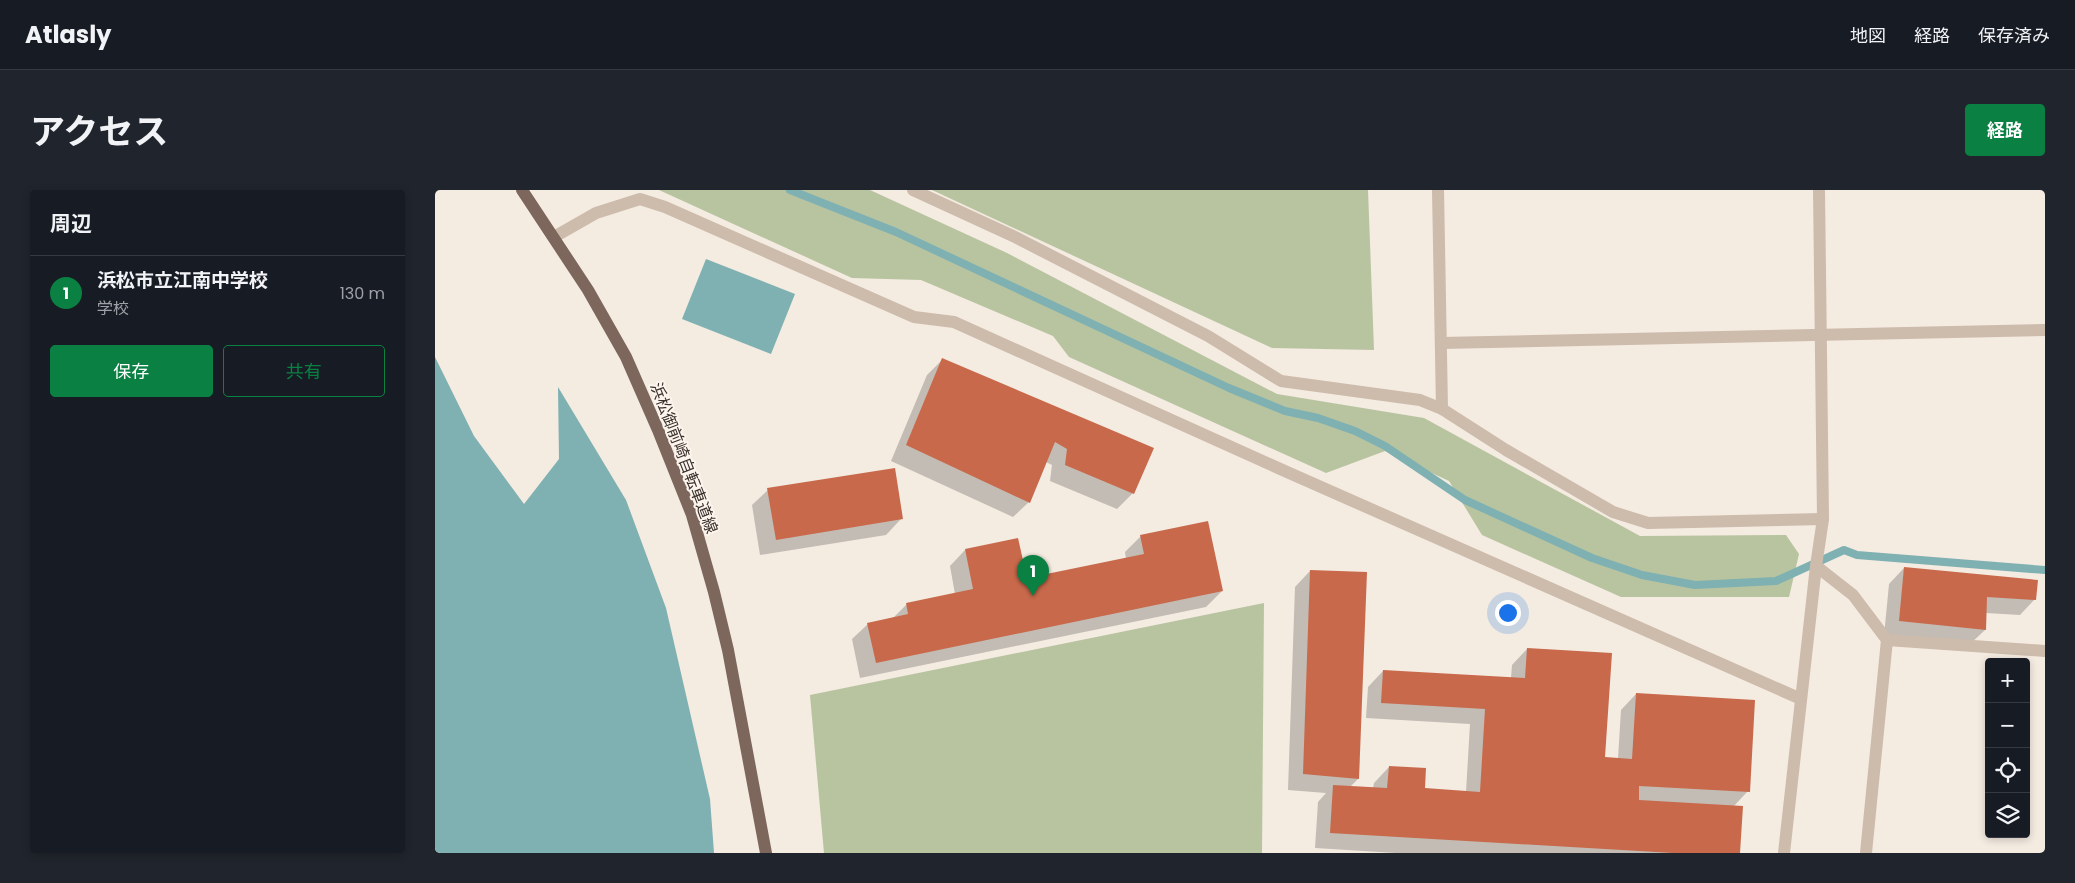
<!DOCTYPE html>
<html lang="ja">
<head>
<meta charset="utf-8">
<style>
  :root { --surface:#171b24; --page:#20242c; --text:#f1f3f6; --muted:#9ea1a6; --line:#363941; --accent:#0b8043 }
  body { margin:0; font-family:Poppins,"Noto Sans JP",sans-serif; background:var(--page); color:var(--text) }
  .controls { position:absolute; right:15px; bottom:15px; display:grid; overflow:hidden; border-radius:5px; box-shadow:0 2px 8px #0003 }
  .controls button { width:45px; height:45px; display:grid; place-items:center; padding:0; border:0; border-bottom:1px solid var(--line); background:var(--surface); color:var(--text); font:25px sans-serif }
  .you { position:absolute; left:1072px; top:422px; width:18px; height:18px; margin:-12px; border:4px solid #fff; border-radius:50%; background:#1a73e8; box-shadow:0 0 0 8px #1a73e833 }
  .badge { display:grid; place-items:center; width:32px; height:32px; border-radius:50%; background:var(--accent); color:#fff; font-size:16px; font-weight:700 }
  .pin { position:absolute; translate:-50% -41px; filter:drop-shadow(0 1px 2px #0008) }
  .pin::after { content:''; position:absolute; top:26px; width:18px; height:15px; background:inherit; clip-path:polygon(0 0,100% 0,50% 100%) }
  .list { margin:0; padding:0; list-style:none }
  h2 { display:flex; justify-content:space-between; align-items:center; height:65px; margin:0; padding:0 20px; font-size:21px }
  h2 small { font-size:16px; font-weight:400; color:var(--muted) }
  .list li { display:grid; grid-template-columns:32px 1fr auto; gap:15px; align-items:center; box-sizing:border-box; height:75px; padding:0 20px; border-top:1px solid var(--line) }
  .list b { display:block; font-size:19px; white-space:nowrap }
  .list p { margin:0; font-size:16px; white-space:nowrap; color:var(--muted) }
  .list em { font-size:16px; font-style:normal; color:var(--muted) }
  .actions { display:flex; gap:10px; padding:15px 20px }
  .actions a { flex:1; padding:11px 0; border:1px solid var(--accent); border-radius:5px; text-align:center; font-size:18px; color:var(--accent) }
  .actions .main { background:var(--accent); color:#fff }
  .icon { flex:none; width:28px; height:28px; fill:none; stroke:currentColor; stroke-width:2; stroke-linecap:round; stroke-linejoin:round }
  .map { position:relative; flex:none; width:1610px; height:663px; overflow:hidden; border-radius:5px }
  header { display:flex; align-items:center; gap:30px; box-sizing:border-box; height:70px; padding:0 25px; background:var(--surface); border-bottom:1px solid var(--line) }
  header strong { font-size:24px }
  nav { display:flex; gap:28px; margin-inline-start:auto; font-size:18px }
  .intro { display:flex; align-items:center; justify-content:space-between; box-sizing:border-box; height:120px; padding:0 30px }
  h1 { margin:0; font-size:35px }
  .button { padding:12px 22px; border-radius:5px; background:var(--accent); color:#fff; font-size:18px; font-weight:700 }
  main { display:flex; gap:30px; padding:0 30px }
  aside { flex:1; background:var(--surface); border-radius:5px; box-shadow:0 2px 8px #0003 }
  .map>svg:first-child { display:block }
</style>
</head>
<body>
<header>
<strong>Atlasly</strong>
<nav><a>地図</a><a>経路</a><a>保存済み</a></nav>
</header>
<div class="intro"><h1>アクセス</h1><a class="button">経路</a></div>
<main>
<aside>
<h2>周辺<small></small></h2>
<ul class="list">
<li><span class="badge">1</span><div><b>浜松市立江南中学校</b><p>学校</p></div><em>130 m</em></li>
</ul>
<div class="actions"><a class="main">保存</a><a>共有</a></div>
</aside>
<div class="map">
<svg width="1610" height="663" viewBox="0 0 1610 663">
  <rect width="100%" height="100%" fill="#f4ebe1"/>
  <!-- green -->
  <g fill="#b8c4a0">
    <polygon points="224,0 435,0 572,63 842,204 989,228 1205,346 1351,345 1364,364 1354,407 1186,407 1047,345 1014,291 950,261 891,283 634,167 618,146 486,90 417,88"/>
    <polygon points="497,0 933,0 939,160 837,158"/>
    <polygon points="829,413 827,663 389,663 375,505"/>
  </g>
  <!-- water -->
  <g fill="#7fb0b2">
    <polygon points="271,69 360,104 336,164 247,129"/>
    <polygon points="0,167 39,246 89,314 124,269 123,197 191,310 231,418 275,609 279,663 0,663"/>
  </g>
  <!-- shadow -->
  <g fill="#0003">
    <polygon points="507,170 698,303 682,319 615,291 617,275 611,272 594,312 578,327 456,271 492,185"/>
    <polygon points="333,300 466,329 451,345 325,365 317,315"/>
    <polygon points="706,346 787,401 771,417 425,488 417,449 433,434 457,429 472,414 520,404 515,376 530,360 591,390 691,369 690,362"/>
    <polygon points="1469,378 1600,409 1585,425 1551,423 1550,440 1534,455 1449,446 1454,394"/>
    <polygon points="875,381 923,589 915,597 938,598 939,593 954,577 989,600 1031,602 1035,534 931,528 933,497 948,481 1076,488 1077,475 1092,459 1169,569 1183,569 1186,520 1201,504 1313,601 1298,617 1304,663 961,663 880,658 883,612 891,603 853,600 860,397"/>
  </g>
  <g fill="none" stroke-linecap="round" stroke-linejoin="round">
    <!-- stream -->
    <polyline stroke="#7fb0b2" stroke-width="8" points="355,0 461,42 794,198 850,221 883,228 920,241 950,256 1030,310 1157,368 1207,385 1260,395 1341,391 1409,360 1422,365 1610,380"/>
  </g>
  <!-- building -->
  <g fill="#c8694b">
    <polygon points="507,168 719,258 699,304 630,275 632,259 620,252 595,313 471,255"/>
    <polygon points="460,278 468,329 341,350 332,298"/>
    <polygon points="773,331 788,401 441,473 432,433 473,424 471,413 538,399 530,359 583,348 592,388 709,364 705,345"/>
    <polygon points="1469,377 1603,390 1601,410 1552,407 1551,440 1464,431"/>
    <polygon points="875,380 932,382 924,589 868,584"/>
    <polygon points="1092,458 1177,463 1170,567 1197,569 1201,503 1320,510 1315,602 1204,596 1204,610 1308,616 1305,663 1238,663 895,643 898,595 952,598 954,576 991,578 990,598 1045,602 1050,519 946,513 948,480 1090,488"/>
  </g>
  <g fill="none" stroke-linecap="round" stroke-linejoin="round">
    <!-- minor -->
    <g stroke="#cdbbac" stroke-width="12">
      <polyline points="478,0 578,46 773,146 846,191 985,210 1007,219"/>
      <polyline points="1003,0 1007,219 1071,260 1178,322 1213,333 1388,329"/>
      <polyline points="119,47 161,23 205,9 230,17 479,127 519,132 852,282 1366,509"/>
      <polyline points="1006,153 1610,140"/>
      <polyline points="1381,376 1418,405 1452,450 1610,461"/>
      <polyline points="1349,663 1381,376 1388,329 1384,0"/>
      <polyline points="1431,663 1452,450"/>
    </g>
    <!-- major -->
    <polyline stroke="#7d675c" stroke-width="12" points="87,0 153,100 191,167 223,240 257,325 279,402 293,460 331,663"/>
  </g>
  <g text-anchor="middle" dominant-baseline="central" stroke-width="4" stroke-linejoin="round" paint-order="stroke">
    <!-- street labels -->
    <g font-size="16" fill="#3b302b" stroke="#fbf5ee">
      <text transform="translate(249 268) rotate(69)">浜松御前崎自転車道線</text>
    </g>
  </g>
</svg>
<div class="controls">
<button>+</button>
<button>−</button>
<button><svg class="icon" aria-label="locate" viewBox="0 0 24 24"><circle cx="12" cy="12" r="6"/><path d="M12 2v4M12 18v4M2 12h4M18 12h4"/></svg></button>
<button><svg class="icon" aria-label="layers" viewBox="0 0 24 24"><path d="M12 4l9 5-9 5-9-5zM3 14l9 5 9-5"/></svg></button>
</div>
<div class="you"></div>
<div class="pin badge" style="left:598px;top:406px">1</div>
</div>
</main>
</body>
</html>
